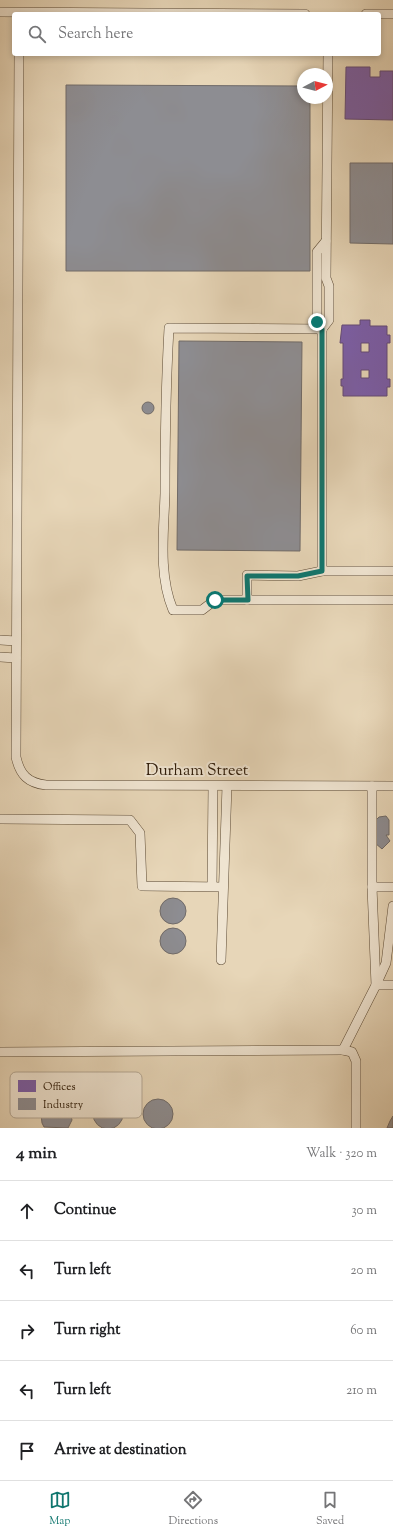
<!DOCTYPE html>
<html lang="en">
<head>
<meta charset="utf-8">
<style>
  :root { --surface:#fff; --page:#f6f6f6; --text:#202124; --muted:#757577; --line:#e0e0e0; --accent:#0f766e }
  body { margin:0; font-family:"Sorts Mill Goudy",serif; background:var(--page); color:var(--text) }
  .compass { position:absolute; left:297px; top:68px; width:36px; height:36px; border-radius:50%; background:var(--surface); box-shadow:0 2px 6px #0003; rotate:83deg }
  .stop { position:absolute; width:12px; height:12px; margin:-9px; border:3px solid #0f766e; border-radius:50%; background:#fff }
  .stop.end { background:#0f766e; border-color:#fff; box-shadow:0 1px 4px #0008 }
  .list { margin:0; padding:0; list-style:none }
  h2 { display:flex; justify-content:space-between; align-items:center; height:52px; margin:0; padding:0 16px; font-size:17px }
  h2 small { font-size:13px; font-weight:400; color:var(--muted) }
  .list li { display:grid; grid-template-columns:26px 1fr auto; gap:12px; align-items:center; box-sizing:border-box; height:60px; padding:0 16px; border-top:1px solid var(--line) }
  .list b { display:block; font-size:15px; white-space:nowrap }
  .list em { font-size:13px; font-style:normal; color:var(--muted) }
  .icon { flex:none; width:22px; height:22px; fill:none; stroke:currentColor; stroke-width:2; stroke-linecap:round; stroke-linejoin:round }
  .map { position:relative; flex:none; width:393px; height:1128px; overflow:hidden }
  .search { position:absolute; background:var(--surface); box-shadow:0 2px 6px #0003; left:12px; right:12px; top:12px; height:44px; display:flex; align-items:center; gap:10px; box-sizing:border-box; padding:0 14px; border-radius:4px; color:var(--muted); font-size:15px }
  .sheet { height:352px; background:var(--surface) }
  nav { display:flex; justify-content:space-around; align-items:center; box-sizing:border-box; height:56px; border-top:1px solid var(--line); background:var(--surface); font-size:11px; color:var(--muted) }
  nav a { display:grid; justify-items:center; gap:2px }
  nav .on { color:var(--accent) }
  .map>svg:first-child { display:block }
</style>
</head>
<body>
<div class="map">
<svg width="393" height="1128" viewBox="0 0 393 1128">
  <rect width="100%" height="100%" fill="#e7d6b8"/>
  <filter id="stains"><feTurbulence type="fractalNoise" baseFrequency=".005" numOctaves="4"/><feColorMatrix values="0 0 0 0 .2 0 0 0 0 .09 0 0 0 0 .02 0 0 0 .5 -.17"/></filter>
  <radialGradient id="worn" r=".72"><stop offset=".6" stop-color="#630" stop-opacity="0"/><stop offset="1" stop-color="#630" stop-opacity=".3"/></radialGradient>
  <!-- offices -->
  <g fill="#7b5ea7" stroke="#644a77" fill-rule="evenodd">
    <polygon points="346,67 370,67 370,77 380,77 380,71 393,71 393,120 345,119"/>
    <path d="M360,320h10v6h17v9h3v8h-3v36h3v8h-3v9h-44v-10h-2v-7h2v-36h-3l2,-18h18zM361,343h8v9h-8zM361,370h8v8h-8z"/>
  </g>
  <!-- industry -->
  <g fill="#8d8d92" stroke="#706b69">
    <polygon points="66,85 303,86 303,98 310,98 310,271 66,271"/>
    <polygon points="350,163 393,163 393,244 350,243"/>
    <polygon points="179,341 302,342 300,551 177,550"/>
    <circle cx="148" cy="408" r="6"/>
    <polygon points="386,816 389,820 389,835 386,835 390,841 382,849 375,843 375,821 379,817"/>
    <circle cx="173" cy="911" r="13"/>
    <circle cx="173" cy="941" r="13"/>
    <circle cx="108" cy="1114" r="15"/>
    <circle cx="158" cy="1114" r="15"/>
    <polygon points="55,1103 64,1105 70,1112 72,1120 68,1128 44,1127 42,1123 41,1114 47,1106"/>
    <polygon points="393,1116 393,1128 387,1128 390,1121"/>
  </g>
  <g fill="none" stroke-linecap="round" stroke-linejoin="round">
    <defs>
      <g id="minor">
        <polyline points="0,12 305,14"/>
        <polyline points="366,14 393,14"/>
        <path d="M19,54l-3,703c4,18 12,26 30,28l347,1"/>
        <path d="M322,329l-153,-1c-3,55 -4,110 -4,165 -1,38 -7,81 8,117h29l13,-10h178"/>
        <polyline points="322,329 329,320 329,286 326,278 328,54"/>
        <polyline points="322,571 322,329 317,322 317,252 326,241"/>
        <polyline points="247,600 247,575 298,576 322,571 393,571"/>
        <polyline points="0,640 16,641"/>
        <polyline points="0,657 16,658"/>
        <polyline points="0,819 130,820 140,833 142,886 223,887"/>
        <polyline points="212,886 213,786"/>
        <polyline points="372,887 393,887"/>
        <polyline points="393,906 386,963 376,985 393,985"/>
        <polyline points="221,960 227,786"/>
        <polyline points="0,1052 343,1050"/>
        <polyline points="356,1128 356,1061 352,1052 343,1050 376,985 372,887 372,786"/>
      </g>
    </defs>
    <!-- minor casing -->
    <use href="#minor" stroke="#5c4a34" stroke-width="10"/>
    <!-- minor -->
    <use href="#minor" stroke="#efe4d1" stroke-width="9"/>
  </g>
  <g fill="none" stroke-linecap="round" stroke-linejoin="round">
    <!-- route -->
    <polyline stroke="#0f766e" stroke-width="5" points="215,600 248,600 247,576 298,576 322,571 322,329 317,322"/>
  </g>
  <g text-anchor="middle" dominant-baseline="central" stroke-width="4" stroke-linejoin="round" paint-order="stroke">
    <!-- street labels -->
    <g font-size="16" fill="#2e1b08" stroke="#efe4d1">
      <text x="197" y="771">Durham Street</text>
    </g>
  </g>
  <!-- legend -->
  <rect x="10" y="1072" width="132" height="46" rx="6" fill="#efe4d1" stroke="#b5a895" stroke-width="1"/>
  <rect x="18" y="1080" width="18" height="12" fill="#7b5ea7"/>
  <rect x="18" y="1098" width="18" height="12" fill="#8d8d92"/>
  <g font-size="11" fill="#2e1b08">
    <text x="43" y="1090">Offices</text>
    <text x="43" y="1108">Industry</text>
  </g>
  <rect width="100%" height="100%" filter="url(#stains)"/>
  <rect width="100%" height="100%" fill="url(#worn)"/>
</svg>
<svg class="compass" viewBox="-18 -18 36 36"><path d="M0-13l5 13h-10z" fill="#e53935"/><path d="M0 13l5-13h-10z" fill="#757577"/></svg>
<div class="stop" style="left:215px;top:600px"></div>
<div class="stop end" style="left:317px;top:322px"></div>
<div class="search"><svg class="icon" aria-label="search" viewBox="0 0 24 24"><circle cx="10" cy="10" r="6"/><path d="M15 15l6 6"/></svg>Search here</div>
</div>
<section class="sheet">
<h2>4 min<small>Walk · 320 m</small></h2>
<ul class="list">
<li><svg class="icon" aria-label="ahead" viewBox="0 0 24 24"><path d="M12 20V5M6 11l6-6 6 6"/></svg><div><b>Continue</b></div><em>30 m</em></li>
<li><svg class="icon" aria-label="left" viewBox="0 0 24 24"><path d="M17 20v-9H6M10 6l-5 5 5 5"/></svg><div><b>Turn left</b></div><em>20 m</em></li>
<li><svg class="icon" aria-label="right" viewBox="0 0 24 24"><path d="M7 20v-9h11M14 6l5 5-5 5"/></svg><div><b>Turn right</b></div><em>60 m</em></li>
<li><svg class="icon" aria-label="left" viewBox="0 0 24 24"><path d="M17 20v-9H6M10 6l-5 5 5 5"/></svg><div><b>Turn left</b></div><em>210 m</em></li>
<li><svg class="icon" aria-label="arrive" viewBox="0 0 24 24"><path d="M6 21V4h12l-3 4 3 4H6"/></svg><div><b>Arrive at destination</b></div></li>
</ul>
</section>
<nav>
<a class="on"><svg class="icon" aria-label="map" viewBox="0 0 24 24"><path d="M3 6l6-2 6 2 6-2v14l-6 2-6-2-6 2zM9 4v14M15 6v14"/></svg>Map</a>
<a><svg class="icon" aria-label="directions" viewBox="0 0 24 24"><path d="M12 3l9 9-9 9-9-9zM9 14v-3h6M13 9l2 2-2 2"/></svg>Directions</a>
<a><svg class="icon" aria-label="saved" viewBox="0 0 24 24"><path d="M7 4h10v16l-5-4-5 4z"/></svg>Saved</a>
</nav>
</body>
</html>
